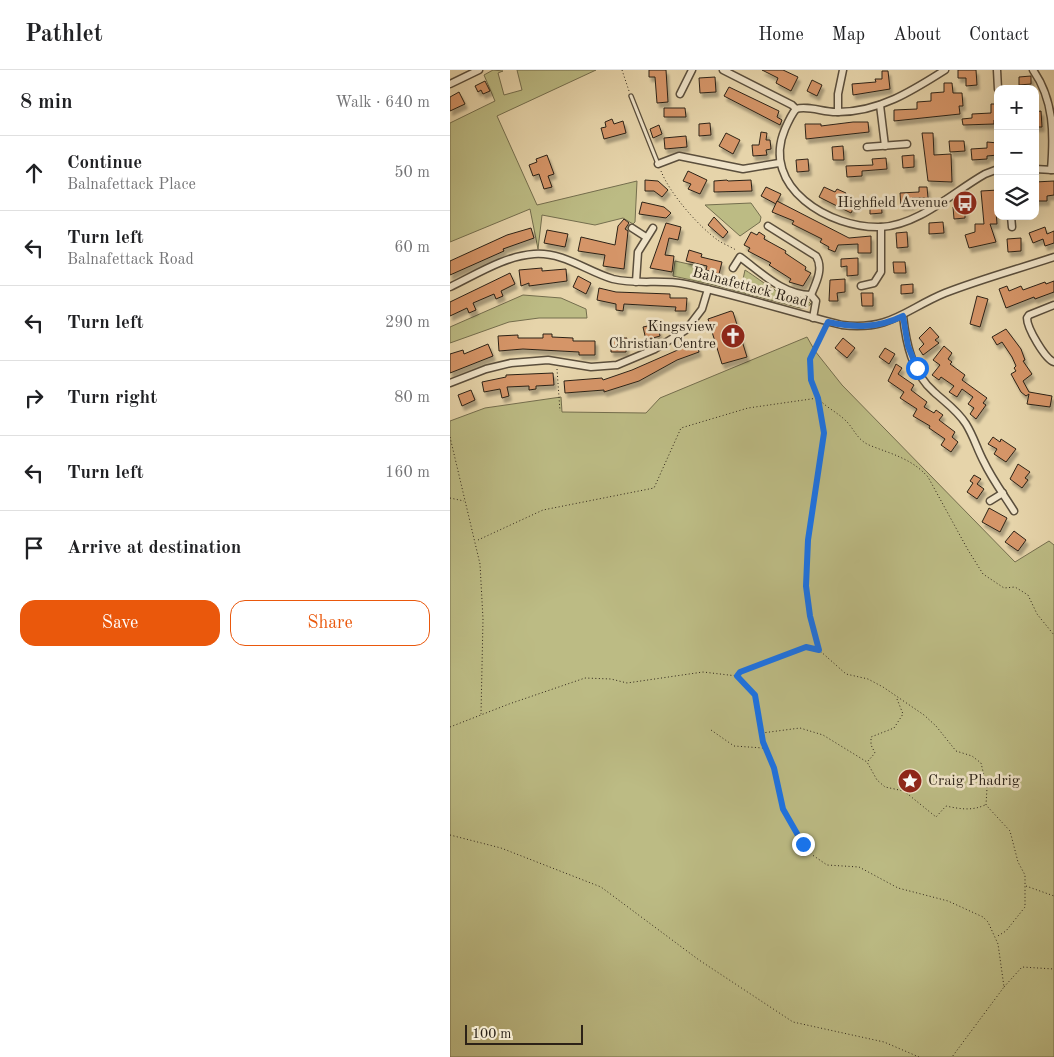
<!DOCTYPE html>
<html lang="en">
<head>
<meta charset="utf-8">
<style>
  :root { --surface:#fff; --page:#f6f6f6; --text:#202124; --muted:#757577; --line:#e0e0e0; --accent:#ea580c }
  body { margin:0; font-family:"Old Standard TT",serif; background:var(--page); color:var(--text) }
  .controls { position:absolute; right:15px; top:15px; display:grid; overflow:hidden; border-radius:10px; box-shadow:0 5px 20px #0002 }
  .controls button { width:45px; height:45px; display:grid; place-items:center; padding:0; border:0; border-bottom:1px solid var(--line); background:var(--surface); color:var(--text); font:25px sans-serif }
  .scale { position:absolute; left:15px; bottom:12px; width:118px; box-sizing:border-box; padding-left:5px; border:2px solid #2c2217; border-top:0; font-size:14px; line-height:18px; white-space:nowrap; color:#2c2217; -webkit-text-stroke:4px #efe3c8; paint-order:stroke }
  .stop { position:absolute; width:15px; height:15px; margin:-11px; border:4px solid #1a73e8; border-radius:50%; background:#fff }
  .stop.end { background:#1a73e8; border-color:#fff; box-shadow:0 1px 5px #0008 }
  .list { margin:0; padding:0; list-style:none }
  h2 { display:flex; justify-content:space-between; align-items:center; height:65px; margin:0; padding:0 20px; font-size:21px }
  h2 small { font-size:16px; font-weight:400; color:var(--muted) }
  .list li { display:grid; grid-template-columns:32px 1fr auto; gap:15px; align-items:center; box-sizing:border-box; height:75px; padding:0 20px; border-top:1px solid var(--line) }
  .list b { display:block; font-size:19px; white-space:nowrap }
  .list p { margin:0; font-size:16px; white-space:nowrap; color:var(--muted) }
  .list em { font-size:16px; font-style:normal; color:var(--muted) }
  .actions { display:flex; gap:10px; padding:15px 20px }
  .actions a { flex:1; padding:11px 0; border:1px solid var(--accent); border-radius:15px; text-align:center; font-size:18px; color:var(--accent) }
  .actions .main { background:var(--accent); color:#fff }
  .icon { flex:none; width:28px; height:28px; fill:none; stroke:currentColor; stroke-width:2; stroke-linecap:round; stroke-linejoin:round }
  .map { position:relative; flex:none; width:604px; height:987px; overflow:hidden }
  header { display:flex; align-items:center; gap:30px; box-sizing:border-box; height:70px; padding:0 25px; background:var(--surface); border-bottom:1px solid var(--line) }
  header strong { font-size:24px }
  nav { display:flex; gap:28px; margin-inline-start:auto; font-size:18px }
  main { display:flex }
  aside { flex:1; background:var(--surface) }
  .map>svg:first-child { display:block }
</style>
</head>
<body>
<header>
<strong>Pathlet</strong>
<nav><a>Home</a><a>Map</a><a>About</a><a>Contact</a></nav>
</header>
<main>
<aside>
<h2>8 min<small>Walk · 640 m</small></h2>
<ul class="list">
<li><svg class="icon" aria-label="ahead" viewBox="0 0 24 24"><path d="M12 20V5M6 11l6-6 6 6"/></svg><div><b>Continue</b><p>Balnafettack Place</p></div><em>50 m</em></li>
<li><svg class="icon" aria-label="left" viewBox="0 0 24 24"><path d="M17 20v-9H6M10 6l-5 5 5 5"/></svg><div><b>Turn left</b><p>Balnafettack Road</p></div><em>60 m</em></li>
<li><svg class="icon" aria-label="left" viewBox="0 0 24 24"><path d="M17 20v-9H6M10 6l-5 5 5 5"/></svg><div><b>Turn left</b></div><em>290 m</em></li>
<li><svg class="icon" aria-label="right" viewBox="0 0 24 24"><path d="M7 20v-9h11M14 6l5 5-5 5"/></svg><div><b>Turn right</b></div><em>80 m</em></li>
<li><svg class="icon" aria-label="left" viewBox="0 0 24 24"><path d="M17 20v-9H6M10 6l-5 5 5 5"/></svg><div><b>Turn left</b></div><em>160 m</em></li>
<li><svg class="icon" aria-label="arrive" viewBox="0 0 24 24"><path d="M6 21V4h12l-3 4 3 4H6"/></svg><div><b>Arrive at destination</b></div></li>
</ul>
<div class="actions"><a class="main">Save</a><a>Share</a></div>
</aside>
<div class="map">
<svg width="604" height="987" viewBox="0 0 604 987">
  <defs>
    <filter id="shadow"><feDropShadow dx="2.5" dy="4.5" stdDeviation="1" flood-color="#0004"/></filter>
  </defs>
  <rect width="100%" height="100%" fill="#e6d4aa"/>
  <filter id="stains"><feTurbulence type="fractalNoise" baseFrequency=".004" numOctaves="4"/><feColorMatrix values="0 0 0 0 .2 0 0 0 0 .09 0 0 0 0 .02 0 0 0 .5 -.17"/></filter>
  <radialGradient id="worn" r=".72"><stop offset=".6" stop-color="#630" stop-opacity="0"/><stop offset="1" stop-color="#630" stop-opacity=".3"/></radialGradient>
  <!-- green -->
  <g fill="#bcbb84" stroke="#746e4e">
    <polygon points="43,0 53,1 48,3 54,25 72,20 67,0 146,0 47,46 87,135 187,111 185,152 183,154 173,148 145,155 92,145 88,179 80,139 0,172 0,53 45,31 34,5"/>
    <polygon points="301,133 311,147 310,152 290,166 255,135"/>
    <path d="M225,191l18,4 6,7 43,12 3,-14c19,12 40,31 63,31l3,3 -5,4h-6l-90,-24 -37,-8z"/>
    <polygon points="73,225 111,228 136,239 137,248 89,248 59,252 0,273 0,257"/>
    <polygon points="357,267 365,281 392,315 565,492 599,471 604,475 604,987 0,987 0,351 35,338 111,327 112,342 196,343 210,328"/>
  </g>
  <!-- building -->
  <g fill="#d59568" stroke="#2c2217" filter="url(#shadow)">
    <polygon points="199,0 216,0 218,32 207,33 205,7 199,7"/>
    <polygon points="312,0 333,0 348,7 341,21 326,13 328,8"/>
    <polygon points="508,0 526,0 527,15 516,16 516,8 508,8"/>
    <polygon points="432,1 438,1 440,19 403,25 402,14 426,12 425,9 432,9"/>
    <polygon points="581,6 581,14 569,15 569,7"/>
    <polygon points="265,7 266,22 250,23 249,8"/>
    <polygon points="362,10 372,15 367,26 357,21"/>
    <polygon points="35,11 40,21 33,24 31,20 28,22 25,16"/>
    <polygon points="494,13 502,13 503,23 512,23 513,36 509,36 510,44 444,51 444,40 467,39 467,32 481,31 481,23 494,22"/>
    <polygon points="279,17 329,41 327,47 332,50 330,55 274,26"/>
    <polygon points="9,22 15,34 0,41 0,27"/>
    <polygon points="541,34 548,34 548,50 544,50 544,54 513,55 512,49 522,48 522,44 541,43"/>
    <polygon points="214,38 235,38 236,47 214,47"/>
    <polygon points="591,41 592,57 585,57 585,42"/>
    <polygon points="162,49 164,54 173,51 176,63 154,69 151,58 156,57 155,52"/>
    <polygon points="403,52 418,52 419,62 356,69 355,54 371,54 371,56"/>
    <polygon points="260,53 261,65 249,66 249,54"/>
    <polygon points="209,55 212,64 203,68 200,59"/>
    <polygon points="311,62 317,63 316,70 320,70 321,79 316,80 317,85 303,86 302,75 309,75"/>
    <polygon points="276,63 290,70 283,84 269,76"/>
    <polygon points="472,63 483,63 484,85 501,84 502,112 478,111"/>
    <polygon points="236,66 237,77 215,79 214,68"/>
    <polygon points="499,71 514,71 515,81 500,82"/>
    <polygon points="537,72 548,73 548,85 537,86 537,89 522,90 521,79 537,78"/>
    <polygon points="393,76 394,90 383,90 382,77"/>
    <polygon points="97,85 104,104 98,106 102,117 94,119 89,104 83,106 79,95 87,92 86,89"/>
    <polygon points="464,85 464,97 453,98 452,86"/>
    <polygon points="436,88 437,99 412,101 412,106 397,107 396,96 423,95 422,89"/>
    <polygon points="358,89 359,101 347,102 346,90"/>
    <polygon points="238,101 257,110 250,124 238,119 241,114 233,111"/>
    <polygon points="195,110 208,111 218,120 212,127 204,121 195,121"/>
    <polygon points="277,110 278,111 301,110 302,121 264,122 264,111"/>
    <polygon points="604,111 604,125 597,126 597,131 585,131 585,112"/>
    <polygon points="316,117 331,124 326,134 311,126"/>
    <polygon points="374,117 385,122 387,119 396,123 394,127 406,133 401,143 369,127"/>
    <polygon points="469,117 477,117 478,128 462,128 463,135 451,136 450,123 469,122"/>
    <polygon points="548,120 548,129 545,129 547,154 540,154 546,172 519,178 515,165 525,162 525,154 534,154 531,121"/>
    <polygon points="327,131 399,168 421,166 421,183 408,183 408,174 388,175 385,182 378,179 379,177 370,172 372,169 342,154 344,151 322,142"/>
    <polygon points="431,131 432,143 420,144 420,132"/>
    <polygon points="192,132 214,137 221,143 216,148 189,144"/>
    <polygon points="515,136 515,148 504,149 503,137"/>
    <polygon points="264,147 278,162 273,168 258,155"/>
    <polygon points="174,149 179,153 175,159 178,161 174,199 153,196 155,185 128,181 131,167 165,175 168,156"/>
    <polygon points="493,152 494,163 479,164 479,153"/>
    <polygon points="216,153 231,157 228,170 219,168 215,185 224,186 222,202 200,198"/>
    <polygon points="595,157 597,164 604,161 604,173 595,176 593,169 583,173 579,163"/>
    <polygon points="81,158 84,168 53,179 54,181 0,205 0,191 57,165"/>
    <polygon points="97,160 118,164 115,177 94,173"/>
    <polygon points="301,162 307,165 309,162 315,166 314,169 336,181 335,183 356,197 355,200 361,203 353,216 339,212 341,209 319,195 321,193 298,181 300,178 294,175"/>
    <polygon points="457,162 458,177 447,178 446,163"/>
    <polygon points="571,168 571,181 558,182 557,169"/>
    <polygon points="239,180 252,184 251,187 272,192 269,204 256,200 257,196 236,191"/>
    <polygon points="408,188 408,205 397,206 397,196 391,197 391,189"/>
    <polygon points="443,192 455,192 456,203 444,203"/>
    <polygon points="92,198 92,201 116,199 117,211 79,216 79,213 71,216 69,200"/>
    <polygon points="60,203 65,214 51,221 53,226 46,229 44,224 23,233 26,240 19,243 17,238 0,246 0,232"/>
    <polygon points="128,206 141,213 136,224 123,217"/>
    <polygon points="395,209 395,222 387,223 388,231 379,231 380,210"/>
    <polygon points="604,211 604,222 585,229 584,227 556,238 549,219 557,216 559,221 571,216 573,220 595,212 596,214"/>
    <polygon points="463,214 463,223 451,224 451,215"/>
    <polygon points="149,218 166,222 220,224 220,228 237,228 236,241 225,241 226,237 174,234 173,241 166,240 166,234 147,230"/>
    <polygon points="411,223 423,223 423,236 412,236"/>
    <polygon points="527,226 538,229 530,257 520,254"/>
    <polygon points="281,241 283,242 297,287 272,294 258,249"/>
    <polygon points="207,254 210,266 196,270 193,257"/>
    <polygon points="480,257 489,267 485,270 489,273 473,285 469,279 474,274 469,268"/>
    <polygon points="556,259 571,279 575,290 573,291 582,304 573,311 579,322 602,326 600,337 577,334 579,324 576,326 571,322 561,304 566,301 564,298 566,296 562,287 552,272 547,275 542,267"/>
    <polygon points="93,264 102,264 102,267 123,268 123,271 145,271 145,285 129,285 129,282 73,279 49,281 48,266 68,265 68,268 93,268"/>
    <polygon points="161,268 177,268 176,282 161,282"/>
    <polygon points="393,268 405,278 397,288 385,278"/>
    <polygon points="246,272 249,282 227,290 189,311 154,322 154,320 115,323 114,311 152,308 153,310 182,300"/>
    <polygon points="38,274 43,286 0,303 0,284 13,280 14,284"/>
    <polygon points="494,276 502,283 498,289 502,292 500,294 515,305 512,310 537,328 533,333 536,335 526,349 520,344 524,338 518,334 523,327 512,319 507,327 499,322 504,316 491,307 489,310 482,305 490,295 483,290"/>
    <polygon points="435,278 445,284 439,294 429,287"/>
    <polygon points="446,294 452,298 448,304 464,315 461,320 477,332 474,337 484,343 486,340 493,345 489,350 505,362 502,367 508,372 501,382 491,375 495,369 479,358 480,356 463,346 467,339 450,328 454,322 438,311"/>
    <polygon points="103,303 104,315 86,316 86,319 79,320 79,316 57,317 59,326 52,328 50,319 34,322 32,312 56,307 56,305"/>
    <polygon points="21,320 25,330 12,336 8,325"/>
    <polygon points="543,367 550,372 551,369 566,379 556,392 544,384 547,379 538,374"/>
    <polygon points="568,394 580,402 575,408 578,410 572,418 560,409"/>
    <polygon points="524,405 531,409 527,414 534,419 527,429 517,422 523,413 520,411"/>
    <polygon points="539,438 557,448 550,462 532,452"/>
    <polygon points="564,461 576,470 568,481 555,472"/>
  </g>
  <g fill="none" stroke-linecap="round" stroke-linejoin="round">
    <defs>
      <polyline id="lane" points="181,26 208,94"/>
      <g id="street">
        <polyline points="273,0 342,35 346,39"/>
        <polyline points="547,0 548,19"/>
        <path d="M583,0c21,30 21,64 18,100"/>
        <polyline points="0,14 29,0"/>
        <polyline points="230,24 242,0"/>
        <polyline points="430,35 435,76"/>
        <path d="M346,39c-5,6 -8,13 -11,20 -25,58 45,100 96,98 38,-2 72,-35 104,-53l13,-5"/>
        <path d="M346,39c12,-4 29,4 42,3 41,0 74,-21 107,-42"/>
        <polyline points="388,42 388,24 393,0"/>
        <polyline points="417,77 457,74"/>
        <polyline points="208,94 229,86 293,99 329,93"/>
        <polyline points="585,99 603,100"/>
        <polyline points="561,146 562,157"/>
        <path d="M318,156l48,30c8,12 0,27 -5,39"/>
        <polyline points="182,158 196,167"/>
        <path d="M283,198l7,-11c22,16 43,38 71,38l5,6 -3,17"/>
        <polyline points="186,212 188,182 203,158"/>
        <polyline points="411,216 424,213 431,202 431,157"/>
        <path d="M0,217c27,-13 55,-31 84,-33 30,-2 52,17 79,25 24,6 48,0 72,5 53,11 105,28 157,41 48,6 64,-16 103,-32 36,-14 73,-24 109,-36"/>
        <path d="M604,235l-25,10 -2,3c0,10 18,41 27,44"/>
        <path d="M453,246c3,27 9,57 31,76 12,11 23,18 32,32 8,13 11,25 18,38 8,17 20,33 30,49"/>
        <polyline points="0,313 36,299 61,293 98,290 141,297 167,295 205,279 236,260 252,239 258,219"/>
        <polyline points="540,431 553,423"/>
      </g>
    </defs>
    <!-- lane casing -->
    <use href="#lane" stroke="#5a4e3c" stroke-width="5.5"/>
    <!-- street casing -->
    <use href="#street" stroke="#5a4e3c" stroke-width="9"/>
    <!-- path -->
    <g stroke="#2c2217" stroke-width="1" stroke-dasharray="1 2.5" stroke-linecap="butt">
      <polyline points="172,0 179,21"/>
      <path d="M211,101c9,23 38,56 58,70 5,3 12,6 17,9"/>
      <path d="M375,259c-10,22 -25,45 -7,69 7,9 19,14 27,22 9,8 11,19 24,25 22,9 42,13 59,32l40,73 15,24 21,14 11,-1 13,8 9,19 17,21"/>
      <polyline points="107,299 110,341"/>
      <polyline points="0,367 30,494 33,549 31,644"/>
      <polyline points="0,428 14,431"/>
      <polyline points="28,470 93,440 204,418 231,358 298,338 368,328 374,363 358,470 357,516 360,546 369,580"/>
      <polyline points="287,606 290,602 356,577 369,580 396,604 418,609 433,617 474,645 486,656 506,681 522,686 531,693 537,718 536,735 560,761 568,792 575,805 575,837 556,861 546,867"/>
      <polyline points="0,657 59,634 135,608 161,609 177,613 253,602 287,606 305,625 313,672 324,699 333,739 342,759 361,784 377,795 409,797 448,818 498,831 533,847 538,852 548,874 554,917 502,987"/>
      <polyline points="261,660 284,676 313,678"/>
      <path d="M312,663l38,-5 23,7 44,27 10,18 8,7 19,4 32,26 10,-11c14,3 26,5 39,-1"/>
      <polyline points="418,691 425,683 421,675 421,667 444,658 453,644 447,629"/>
      <polyline points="0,765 51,778 151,817 249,890 343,952 434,972 469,987"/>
      <polyline points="576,816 604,826"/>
      <polyline points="554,917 572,897 604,899"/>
    </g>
    <!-- lane -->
    <use href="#lane" stroke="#efe3c8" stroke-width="3"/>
    <!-- street -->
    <use href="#street" stroke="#efe3c8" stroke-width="6"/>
  </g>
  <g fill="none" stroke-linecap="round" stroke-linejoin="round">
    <!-- route -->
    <path stroke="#1a73e8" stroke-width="6" d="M353,774l-20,-35 -9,-41 -11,-26 -8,-47 -18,-19 3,-4 66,-25 13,3 -9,-34 -4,-30 2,-46 16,-107 -6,-35 -7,-18 -1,-21 18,-37c27,6 50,6 75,-6l5,30 9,22"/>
  </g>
  <!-- icons -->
  <defs>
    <symbol id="bus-disc" viewBox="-11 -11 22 22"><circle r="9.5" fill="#8f2418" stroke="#efe3c8"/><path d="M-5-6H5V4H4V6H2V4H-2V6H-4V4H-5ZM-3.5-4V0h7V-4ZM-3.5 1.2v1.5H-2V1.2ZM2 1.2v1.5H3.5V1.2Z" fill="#fff"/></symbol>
    <symbol id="church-disc" viewBox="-11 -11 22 22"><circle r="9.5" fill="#8f2418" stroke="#efe3c8"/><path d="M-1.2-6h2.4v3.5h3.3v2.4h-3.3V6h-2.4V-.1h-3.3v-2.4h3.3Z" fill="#fff"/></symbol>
    <symbol id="sight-disc" viewBox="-11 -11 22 22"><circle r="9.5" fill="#8f2418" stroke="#efe3c8"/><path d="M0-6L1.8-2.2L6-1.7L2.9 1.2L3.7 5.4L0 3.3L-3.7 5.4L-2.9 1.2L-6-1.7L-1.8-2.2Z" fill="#fff"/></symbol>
  </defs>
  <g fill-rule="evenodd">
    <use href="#bus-disc" x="501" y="119" width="28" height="28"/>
    <use href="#church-disc" x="269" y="252" width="28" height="28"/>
    <use href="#sight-disc" x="446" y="697" width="28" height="28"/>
  </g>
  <g text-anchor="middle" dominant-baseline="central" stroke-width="5" stroke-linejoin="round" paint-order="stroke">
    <!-- poi labels -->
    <g font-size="15" fill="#2c2217" stroke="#efe3c8" text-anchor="end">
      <text x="498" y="133">Highfield Avenue</text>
      <text x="266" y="257">Kingsview<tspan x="266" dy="17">Christian Centre</tspan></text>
      <text x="478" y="711" text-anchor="start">Craig Phadrig</text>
    </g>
    <!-- street labels -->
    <g font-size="15" fill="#2c2217" stroke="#efe3c8">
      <text transform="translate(300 218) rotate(15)">Balnafettack Road</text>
    </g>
  </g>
  <rect width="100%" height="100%" filter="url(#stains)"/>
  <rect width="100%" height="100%" fill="url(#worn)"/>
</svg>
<div class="controls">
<button>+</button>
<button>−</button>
<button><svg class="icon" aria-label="layers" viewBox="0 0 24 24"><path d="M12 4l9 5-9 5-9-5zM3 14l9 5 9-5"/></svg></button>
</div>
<div class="scale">100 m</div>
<div class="stop" style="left:467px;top:298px"></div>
<div class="stop end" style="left:353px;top:774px"></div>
</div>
</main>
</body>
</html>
